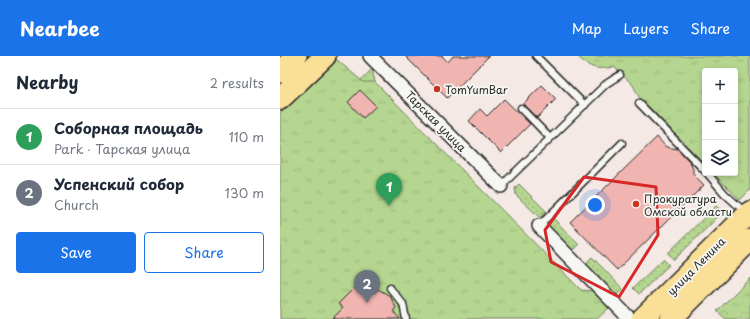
<!DOCTYPE html>
<html lang="en">
<head>
<meta charset="utf-8">
<style>
  :root { --surface:#fff; --page:#f2f2f3; --text:#1f2937; --muted:#747a83; --line:#e0e1e3; --accent:#1a73e8 }
  body { margin:0; font-family:"Playpen Sans",sans-serif; background:var(--page); color:var(--text) }
  .controls { position:absolute; right:12px; top:12px; display:grid; overflow:hidden; border-radius:4px; box-shadow:0 2px 6px #0003 }
  .controls button { width:36px; height:36px; display:grid; place-items:center; padding:0; border:0; border-bottom:1px solid var(--line); background:var(--surface); color:var(--text); font:20px sans-serif }
  .you { position:absolute; left:315px; top:149px; width:14px; height:14px; margin:-10px; border:3px solid #fff; border-radius:50%; background:#1a73e8; box-shadow:0 0 0 6px #1a73e833 }
  .badge { display:grid; place-items:center; width:26px; height:26px; border-radius:50%; background:var(--accent); color:#fff; font-size:13px; font-weight:700 }
  .pin { position:absolute; translate:-50% -33px; filter:drop-shadow(0 1px 2px #0008) }
  .pin::after { content:''; position:absolute; top:21px; width:14px; height:12px; background:inherit; clip-path:polygon(0 0,100% 0,50% 100%) }
  .list { margin:0; padding:0; list-style:none }
  h2 { display:flex; justify-content:space-between; align-items:center; height:52px; margin:0; padding:0 16px; font-size:17px }
  h2 small { font-size:13px; font-weight:400; color:var(--muted) }
  .list li { display:grid; grid-template-columns:26px 1fr auto; gap:12px; align-items:center; box-sizing:border-box; height:56px; padding:0 16px; border-top:1px solid var(--line) }
  .list b { display:block; font-size:15px; white-space:nowrap }
  .list p { margin:0; font-size:13px; white-space:nowrap; color:var(--muted) }
  .list em { font-size:13px; font-style:normal; color:var(--muted) }
  .actions { display:flex; gap:8px; padding:12px 16px }
  .actions a { flex:1; padding:9px 0; border:1px solid var(--accent); border-radius:4px; text-align:center; font-size:14px; color:var(--accent) }
  .actions .main { background:var(--accent); color:#fff }
  .icon { flex:none; width:22px; height:22px; fill:none; stroke:currentColor; stroke-width:2; stroke-linecap:round; stroke-linejoin:round }
  .map { position:relative; flex:none; width:470px; height:263px; overflow:hidden }
  header { display:flex; align-items:center; gap:24px; box-sizing:border-box; height:56px; padding:0 20px; background:var(--accent); color:#fff }
  header strong { font-size:19px }
  nav { display:flex; gap:22px; margin-inline-start:auto; font-size:14px }
  main { display:flex }
  aside { flex:1; background:var(--surface) }
  .map>svg:first-child { display:block }
</style>
</head>
<body>
<header>
<strong>Nearbee</strong>
<nav><a>Map</a><a>Layers</a><a>Share</a></nav>
</header>
<main>
<aside>
<h2>Nearby<small>2 results</small></h2>
<ul class="list">
<li><span class="badge" style="background:#2e9e5b">1</span><div><b>Соборная площадь</b><p>Park · Тарская улица</p></div><em>110 m</em></li>
<li><span class="badge" style="background:#6b7280">2</span><div><b>Успенский собор</b><p>Church</p></div><em>130 m</em></li>
</ul>
<div class="actions"><a class="main">Save</a><a>Share</a></div>
</aside>
<div class="map">
<svg width="470" height="263" viewBox="0 0 470 263">
  <defs>
    <pattern id="grass-dots" width="8" height="8" patternUnits="userSpaceOnUse"><rect width="8" height="8" fill="#b5d690"/><path d="M2 2h.1M6 6h.1" fill="none" stroke="#9cb87c" stroke-width="1.8" stroke-linecap="round"/></pattern>
    <pattern id="forest-crowns" width="20" height="18" patternUnits="userSpaceOnUse"><rect width="20" height="18" fill="#b5d690"/><path d="M2 6a3 3 0 1 1 6 0M12 15a3 3 0 1 1 6 0" fill="none" stroke="#9cb87c"/></pattern>
    <pattern id="park-tufts" width="24" height="20" patternUnits="userSpaceOnUse"><rect width="24" height="20" fill="#b5d690"/><path d="M3 7l-1-3M5 7V3M7 7l1-3M15 17l-1-3M17 17v-4M19 17l1-3" fill="none" stroke="#9cb87c"/></pattern>
  </defs>
  <rect width="100%" height="100%" fill="#f5e9e5"/>
  <filter id="ink" filterUnits="userSpaceOnUse"><feTurbulence type="fractalNoise" baseFrequency=".025" numOctaves="2"/><feDisplacementMap in="SourceGraphic" scale="8" xChannelSelector="R" yChannelSelector="G"/><feConvolveMatrix kernelMatrix="1 2 1 2 8 2 1 2 1" color-interpolation-filters="sRGB"/></filter>
  <g filter="url(#ink)">
    <!-- grass -->
    <g fill="url(#grass-dots)" stroke="#70805e">
      <polygon points="92,13 95,26 139,72 133,78 81,24"/>
      <polygon points="239,128 266,155 261,161 259,161 236,139 235,132"/>
      <polygon points="436,150 443,156 394,204 388,197"/>
      <polygon points="273,162 299,189 295,193 288,194 265,170"/>
      <polygon points="312,201 343,233 335,241 304,209"/>
      <polygon points="383,203 389,209 359,238 353,232"/>
    </g>
    <!-- forest -->
    <polygon fill="url(#forest-crowns)" stroke="#70805e" points="470,222 470,263 446,263 437,255"/>
    <!-- park -->
    <g fill="url(#park-tufts)" stroke="#70805e">
      <path d="M297,0h173v134l-10,10 -27,-27h22v-102h-30v93l-66,-67 -6,-12 -19,-18c-18,3 -23,2 -37,-11z"/>
      <polygon points="56,3 83,26 95,26 301,234 314,235 330,251 317,263 0,263 0,57"/>
    </g>
    <!-- building -->
    <g fill="#f0b5b1" stroke="#2b2b2b">
      <polygon points="125,0 162,0 168,6 173,0 209,0 167,42"/>
      <polygon points="262,29 276,43 257,62 243,48"/>
      <polygon points="80,34 96,50 83,62 68,46"/>
      <polygon points="224,43 250,68 221,97 189,65 200,53 207,60"/>
      <polygon points="377,81 386,91 398,93 410,106 413,113 413,118 424,129 337,214 290,166"/>
      <polygon points="82,231 87,236 90,232 94,237 98,233 110,240 116,252 113,255 120,263 52,263 63,252 58,248 74,232 78,236"/>
    </g>
    <g fill="none" stroke-linecap="round" stroke-linejoin="round">
      <defs>
        <g id="lane">
          <polyline points="256,0 305,49"/>
          <polyline points="359,47 425,115"/>
          <polyline points="241,52 270,82"/>
          <polyline points="427,117 445,138 465,156"/>
          <polyline points="221,130 326,28 340,19"/>
          <polyline points="259,170 342,87"/>
          <polyline points="110,232 123,248 126,263"/>
        </g>
        <g id="street">
          <polyline points="90,0 221,130"/>
          <polyline points="259,170 350,263"/>
        </g>
        <g id="primary">
          <polyline points="0,16 16,0"/>
          <polyline points="0,43 45,0"/>
          <polyline points="362,263 470,156"/>
          <polyline points="391,263 470,184"/>
        </g>
      </defs>
      <!-- lane casing -->
      <use href="#lane" stroke="#2b2b2b" stroke-width="9"/>
      <!-- street casing -->
      <use href="#street" stroke="#2b2b2b" stroke-width="16"/>
      <!-- primary casing -->
      <use href="#primary" stroke="#2b2b2b" stroke-width="24"/>
      <!-- lane -->
      <use href="#lane" stroke="#f6f6f2" stroke-width="6"/>
      <!-- street -->
      <use href="#street" stroke="#f6f6f2" stroke-width="13"/>
      <!-- primary -->
      <use href="#primary" stroke="#fadf96" stroke-width="21"/>
    </g>
  </g>
  <!-- marked area -->
  <path fill="none" stroke="#d62828" stroke-width="3" stroke-linejoin="round" d="M304,121l72,10 2,48 -39,62 -68,-35 -6,-32z"/>
  <!-- markers -->
  <g fill="#c8321e" stroke="#f6f6f2" stroke-width="1.5">
    <circle cx="157" cy="33" r="4"/>
    <circle cx="356" cy="148" r="4"/>
  </g>
  <g text-anchor="middle" dominant-baseline="central" stroke-width="3.5" stroke-linejoin="round" paint-order="stroke">
    <!-- poi labels -->
    <g font-size="11" fill="#2b2b2b" stroke="#f6f6f2" text-anchor="start">
      <text x="165" y="33">TomYumBar</text>
      <text x="364" y="142">Прокуратура<tspan x="364" dy="13">Омской области</tspan></text>
    </g>
    <!-- street labels -->
    <g font-size="11" fill="#2b2b2b" stroke="#f6f6f2">
      <text transform="translate(156 65) rotate(45)">Тарская улица</text>
      <text transform="translate(416 210) rotate(-45)">улица Ленина</text>
    </g>
  </g>
</svg>
<div class="controls">
<button>+</button>
<button>−</button>
<button><svg class="icon" aria-label="layers" viewBox="0 0 24 24"><path d="M12 4l9 5-9 5-9-5zM3 14l9 5 9-5"/></svg></button>
</div>
<div class="you"></div>
<div class="pin badge" style="left:109px;top:150px;background:#2e9e5b">1</div>
<div class="pin badge" style="left:87px;top:247px;background:#6b7280">2</div>
</div>
</main>
</body>
</html>
